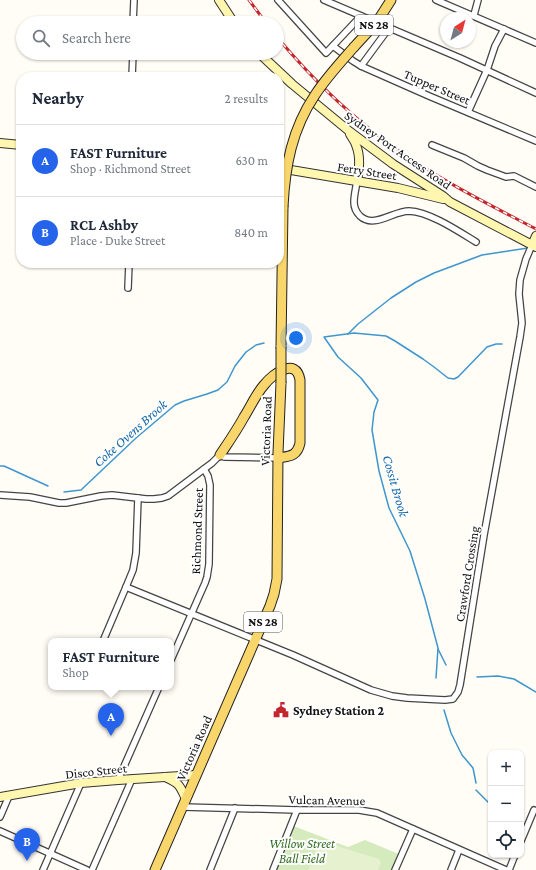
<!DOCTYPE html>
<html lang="en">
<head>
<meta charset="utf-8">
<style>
  :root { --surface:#fff; --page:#f2f2f3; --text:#1f2937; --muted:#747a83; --line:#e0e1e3; --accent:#2563eb }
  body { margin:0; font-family:"Crimson Pro",serif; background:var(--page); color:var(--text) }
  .controls { position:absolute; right:12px; bottom:12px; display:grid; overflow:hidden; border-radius:8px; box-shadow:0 1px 3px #0004 }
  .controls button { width:36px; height:36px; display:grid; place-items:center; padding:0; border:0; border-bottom:1px solid var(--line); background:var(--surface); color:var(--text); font:20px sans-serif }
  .compass { position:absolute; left:440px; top:12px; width:36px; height:36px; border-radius:50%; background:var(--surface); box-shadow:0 1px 3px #0004; rotate:36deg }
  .you { position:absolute; left:296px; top:338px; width:14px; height:14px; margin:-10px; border:3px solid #fff; border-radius:50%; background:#1a73e8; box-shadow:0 0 0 6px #1a73e833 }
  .badge { display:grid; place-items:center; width:26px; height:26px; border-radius:50%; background:var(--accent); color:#fff; font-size:13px; font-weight:700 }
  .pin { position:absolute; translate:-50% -33px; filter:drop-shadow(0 1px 2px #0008) }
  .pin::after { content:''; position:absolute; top:21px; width:14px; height:12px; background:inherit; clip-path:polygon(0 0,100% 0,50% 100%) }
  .popup { position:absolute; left:48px; top:638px; width:126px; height:52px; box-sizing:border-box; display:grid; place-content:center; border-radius:8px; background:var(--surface); filter:drop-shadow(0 1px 3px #0005); font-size:13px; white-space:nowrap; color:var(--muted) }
  .popup b { font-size:15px; color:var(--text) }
  .popup::after { content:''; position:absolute; left:50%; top:100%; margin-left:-8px; border:8px solid transparent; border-top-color:var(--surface) }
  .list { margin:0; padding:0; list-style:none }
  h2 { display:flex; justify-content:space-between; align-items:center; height:52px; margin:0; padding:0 16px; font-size:17px }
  h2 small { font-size:13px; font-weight:400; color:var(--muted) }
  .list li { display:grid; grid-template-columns:26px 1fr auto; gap:12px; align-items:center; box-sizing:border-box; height:72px; padding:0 16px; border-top:1px solid var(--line) }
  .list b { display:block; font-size:15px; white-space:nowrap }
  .list p { margin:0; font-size:13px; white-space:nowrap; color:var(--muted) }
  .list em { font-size:13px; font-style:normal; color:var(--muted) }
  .icon { flex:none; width:22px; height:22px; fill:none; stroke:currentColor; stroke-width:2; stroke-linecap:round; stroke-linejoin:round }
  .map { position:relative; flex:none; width:536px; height:870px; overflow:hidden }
  .search { position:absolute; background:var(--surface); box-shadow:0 1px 3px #0004; left:16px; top:16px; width:268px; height:44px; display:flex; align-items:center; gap:10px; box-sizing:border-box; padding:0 14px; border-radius:22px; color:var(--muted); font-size:15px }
  .panel { position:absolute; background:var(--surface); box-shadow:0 1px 3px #0004; left:16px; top:72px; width:268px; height:196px; border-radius:16px }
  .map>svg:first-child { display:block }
</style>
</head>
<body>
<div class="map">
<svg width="536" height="870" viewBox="0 0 536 870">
  <rect width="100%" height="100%" fill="#fffdf5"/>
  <!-- green -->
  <polygon fill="#d5ebbd" points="291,825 348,847 365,840 401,855 394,870 273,870"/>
  <!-- pitch -->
  <polygon fill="#e6f2cf" points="320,841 379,859 381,863 378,870 308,870"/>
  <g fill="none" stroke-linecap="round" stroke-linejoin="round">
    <!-- stream -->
    <g stroke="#3f96cf" stroke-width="1.5">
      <polyline points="348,334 358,324 391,298 416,282 434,273 482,255 528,248"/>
      <polyline points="0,466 4,466 48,486"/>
      <polyline points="64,492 81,490 136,438 175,405 184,401 207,394 218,390 227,382 235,366 246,352 256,345 264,343"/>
      <polyline points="438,649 446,665"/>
      <polyline points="477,677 498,676 514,679 536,692"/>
      <polyline points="436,678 438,648 425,599 410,551 389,508 379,471 372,430 374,412 378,400 361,378 338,357 324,337 354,333 386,336 395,341 423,359 434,367 448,378 454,379 458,377 487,347 496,344 502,344"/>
      <polyline points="444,710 451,733 462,755 473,768 476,783"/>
      <polyline points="476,790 491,805"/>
    </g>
    <defs>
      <g id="street">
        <polyline points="278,0 326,53 361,16"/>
        <polyline points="324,0 460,58 536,93"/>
        <polyline points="436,0 536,43"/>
        <polyline points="474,15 478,0"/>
        <polyline points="133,23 134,0"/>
        <polyline points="333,46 353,61 361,66 429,96 536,141"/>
        <polyline points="361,66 389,28"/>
        <polyline points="132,77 133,53"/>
        <polyline points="468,112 487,70 495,46 504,29"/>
        <polyline points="432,145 464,158 478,166 487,170 506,177 514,176 536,187"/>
        <path d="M357,181c-1,7 -3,14 -3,21 0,5 2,10 6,14 14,13 33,-5 49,-5 21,1 49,20 67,31"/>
        <polyline points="128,288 129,263"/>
        <polyline points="0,495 30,497 59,503 66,503 101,496 112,495 146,499 154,499 162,498 168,496 212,463 220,455 224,457 278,458"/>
        <polyline points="126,587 293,655 371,690 392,696 407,698 445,700 453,699 458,692 460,685 484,535 520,337 522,323 519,294 520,280 526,259 532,245"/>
        <polyline points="103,641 126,587 133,570 136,553 138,498"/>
        <polyline points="171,660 205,583 207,577 209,564 210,485 208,476 204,469"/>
        <polyline points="118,780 159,687"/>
        <polyline points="183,807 297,810 359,810 377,813 506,870"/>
        <polyline points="0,817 9,796"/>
        <polyline points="0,831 87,870"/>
        <polyline points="521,841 534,810"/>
        <polyline points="43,870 81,783"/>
        <polyline points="92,870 132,779"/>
        <polyline points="210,870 235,808"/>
        <polyline points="273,870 297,810"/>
        <polyline points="395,870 413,829"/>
        <polyline points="451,870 459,850"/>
        <polyline points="509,870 515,855"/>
      </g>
      <g id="secondary">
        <polyline points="219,0 234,23"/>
        <polyline points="259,53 292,84 349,131 393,164 443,196 450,202 536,247"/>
        <path d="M350,134c2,4 5,7 6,11 5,12 3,25 1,36"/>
        <polyline points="0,143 21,145"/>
        <polyline points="279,168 398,188 443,199"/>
        <polyline points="532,245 536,236"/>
        <path d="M165,777c15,7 14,7 21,22"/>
        <polyline points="0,797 81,783 118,780 196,775"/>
      </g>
      <g id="primary">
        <polyline points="354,47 377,22 391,0"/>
        <polyline points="281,347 283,207"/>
        <path d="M220,455c8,-12 17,-25 24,-38 7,-11 12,-23 20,-32 8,-10 32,-29 36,-5v63c-3,14 -11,13 -22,15"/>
        <polyline points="155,870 270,606 274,594 277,579 278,453 281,383"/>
      </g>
    </defs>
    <!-- street casing -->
    <use href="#street" stroke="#444" stroke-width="8"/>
    <!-- secondary casing -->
    <use href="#secondary" stroke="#333" stroke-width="10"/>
    <!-- primary casing -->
    <use href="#primary" stroke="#222" stroke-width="11"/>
    <!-- street -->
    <use href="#street" stroke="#fff" stroke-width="5.5"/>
    <!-- secondary -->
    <use href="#secondary" stroke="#fff6b0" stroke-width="8"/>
    <!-- primary -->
    <use href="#primary" stroke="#f9d66b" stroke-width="9"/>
    <defs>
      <g id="rail">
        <polyline points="249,0 266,23"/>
        <path d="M277,37c36,43 76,82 122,114 43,30 91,54 137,78"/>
      </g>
    </defs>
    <!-- rail casing -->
    <use href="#rail" stroke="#c4262e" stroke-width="3"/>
    <!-- rail -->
    <use href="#rail" stroke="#fff" stroke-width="1.5" stroke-dasharray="4.5" stroke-linecap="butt"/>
    <defs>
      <g id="primary-bridge">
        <path d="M283,207c2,-41 9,-78 32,-112 11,-17 25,-32 39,-48"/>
        <polyline points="281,383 281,347"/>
      </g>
    </defs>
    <!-- primary-bridge casing -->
    <use href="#primary-bridge" stroke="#222" stroke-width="11" stroke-linecap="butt"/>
    <!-- primary-bridge -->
    <use href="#primary-bridge" stroke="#f9d66b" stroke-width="9"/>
  </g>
  <!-- icons -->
  <defs>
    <symbol id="civic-bare" viewBox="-9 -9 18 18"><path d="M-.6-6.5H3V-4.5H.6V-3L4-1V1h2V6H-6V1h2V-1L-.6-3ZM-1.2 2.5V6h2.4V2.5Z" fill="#c4262e" stroke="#fff" stroke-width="2.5" paint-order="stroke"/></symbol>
  </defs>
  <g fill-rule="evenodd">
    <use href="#civic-bare" x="270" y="699" width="22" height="22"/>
  </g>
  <g text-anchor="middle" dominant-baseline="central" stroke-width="4" stroke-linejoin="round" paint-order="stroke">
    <!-- shield labels -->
    <g fill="#fff" stroke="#585858" stroke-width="1">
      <rect x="355" y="15" width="38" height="20" rx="3"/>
      <rect x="244" y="612" width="38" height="20" rx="3"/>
    </g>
    <g font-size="12" font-weight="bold" fill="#111">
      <text x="374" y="25">NS 28</text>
      <text x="263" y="622">NS 28</text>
    </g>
    <!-- street labels -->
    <g font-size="13" fill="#111" stroke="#fff">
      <text transform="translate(437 87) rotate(23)">Tupper Street</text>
      <text transform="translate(398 150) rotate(35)">Sydney Port Access Road</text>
      <text transform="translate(367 171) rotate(9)">Ferry Street</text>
      <text transform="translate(266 431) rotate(-88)">Victoria Road</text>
      <text transform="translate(197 531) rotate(-88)">Richmond Street</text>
      <text transform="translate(467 574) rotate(-81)">Crawford Crossing</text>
      <text transform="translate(194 748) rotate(-66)">Victoria Road</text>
      <text transform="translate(96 771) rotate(-6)">Disco Street</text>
      <text transform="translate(327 800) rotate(1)">Vulcan Avenue</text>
    </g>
    <!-- poi labels -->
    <g font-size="13" font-weight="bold" fill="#111" stroke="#fff" text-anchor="start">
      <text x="293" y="710">Sydney Station 2</text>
    </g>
    <!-- park labels -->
    <g font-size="13" font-style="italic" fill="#2f6b1f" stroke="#fff">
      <text x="302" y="843">Willow Street<tspan x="302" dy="15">Ball Field</tspan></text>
    </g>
    <!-- water labels -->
    <g font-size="14" font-style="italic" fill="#1768a6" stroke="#fff">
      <text transform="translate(130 433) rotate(-42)">Coke Ovens Brook</text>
      <text transform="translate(396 486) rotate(74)">Cossit Brook</text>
    </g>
  </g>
</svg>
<div class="controls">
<button>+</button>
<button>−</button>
<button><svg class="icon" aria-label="locate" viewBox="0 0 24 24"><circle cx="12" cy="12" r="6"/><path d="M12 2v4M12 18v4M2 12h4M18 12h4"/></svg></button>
</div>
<svg class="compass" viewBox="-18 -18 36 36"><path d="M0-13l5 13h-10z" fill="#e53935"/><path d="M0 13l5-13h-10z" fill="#747a83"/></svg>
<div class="you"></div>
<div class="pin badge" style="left:111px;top:736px">A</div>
<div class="popup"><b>FAST Furniture</b>Shop</div>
<div class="pin badge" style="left:27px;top:861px">B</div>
<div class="search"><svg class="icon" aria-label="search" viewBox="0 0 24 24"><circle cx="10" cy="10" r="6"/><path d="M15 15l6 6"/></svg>Search here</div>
<section class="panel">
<h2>Nearby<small>2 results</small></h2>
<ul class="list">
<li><span class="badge">A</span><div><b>FAST Furniture</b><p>Shop · Richmond Street</p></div><em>630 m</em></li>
<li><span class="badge">B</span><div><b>RCL Ashby</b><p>Place · Duke Street</p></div><em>840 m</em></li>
</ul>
</section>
</div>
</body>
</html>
